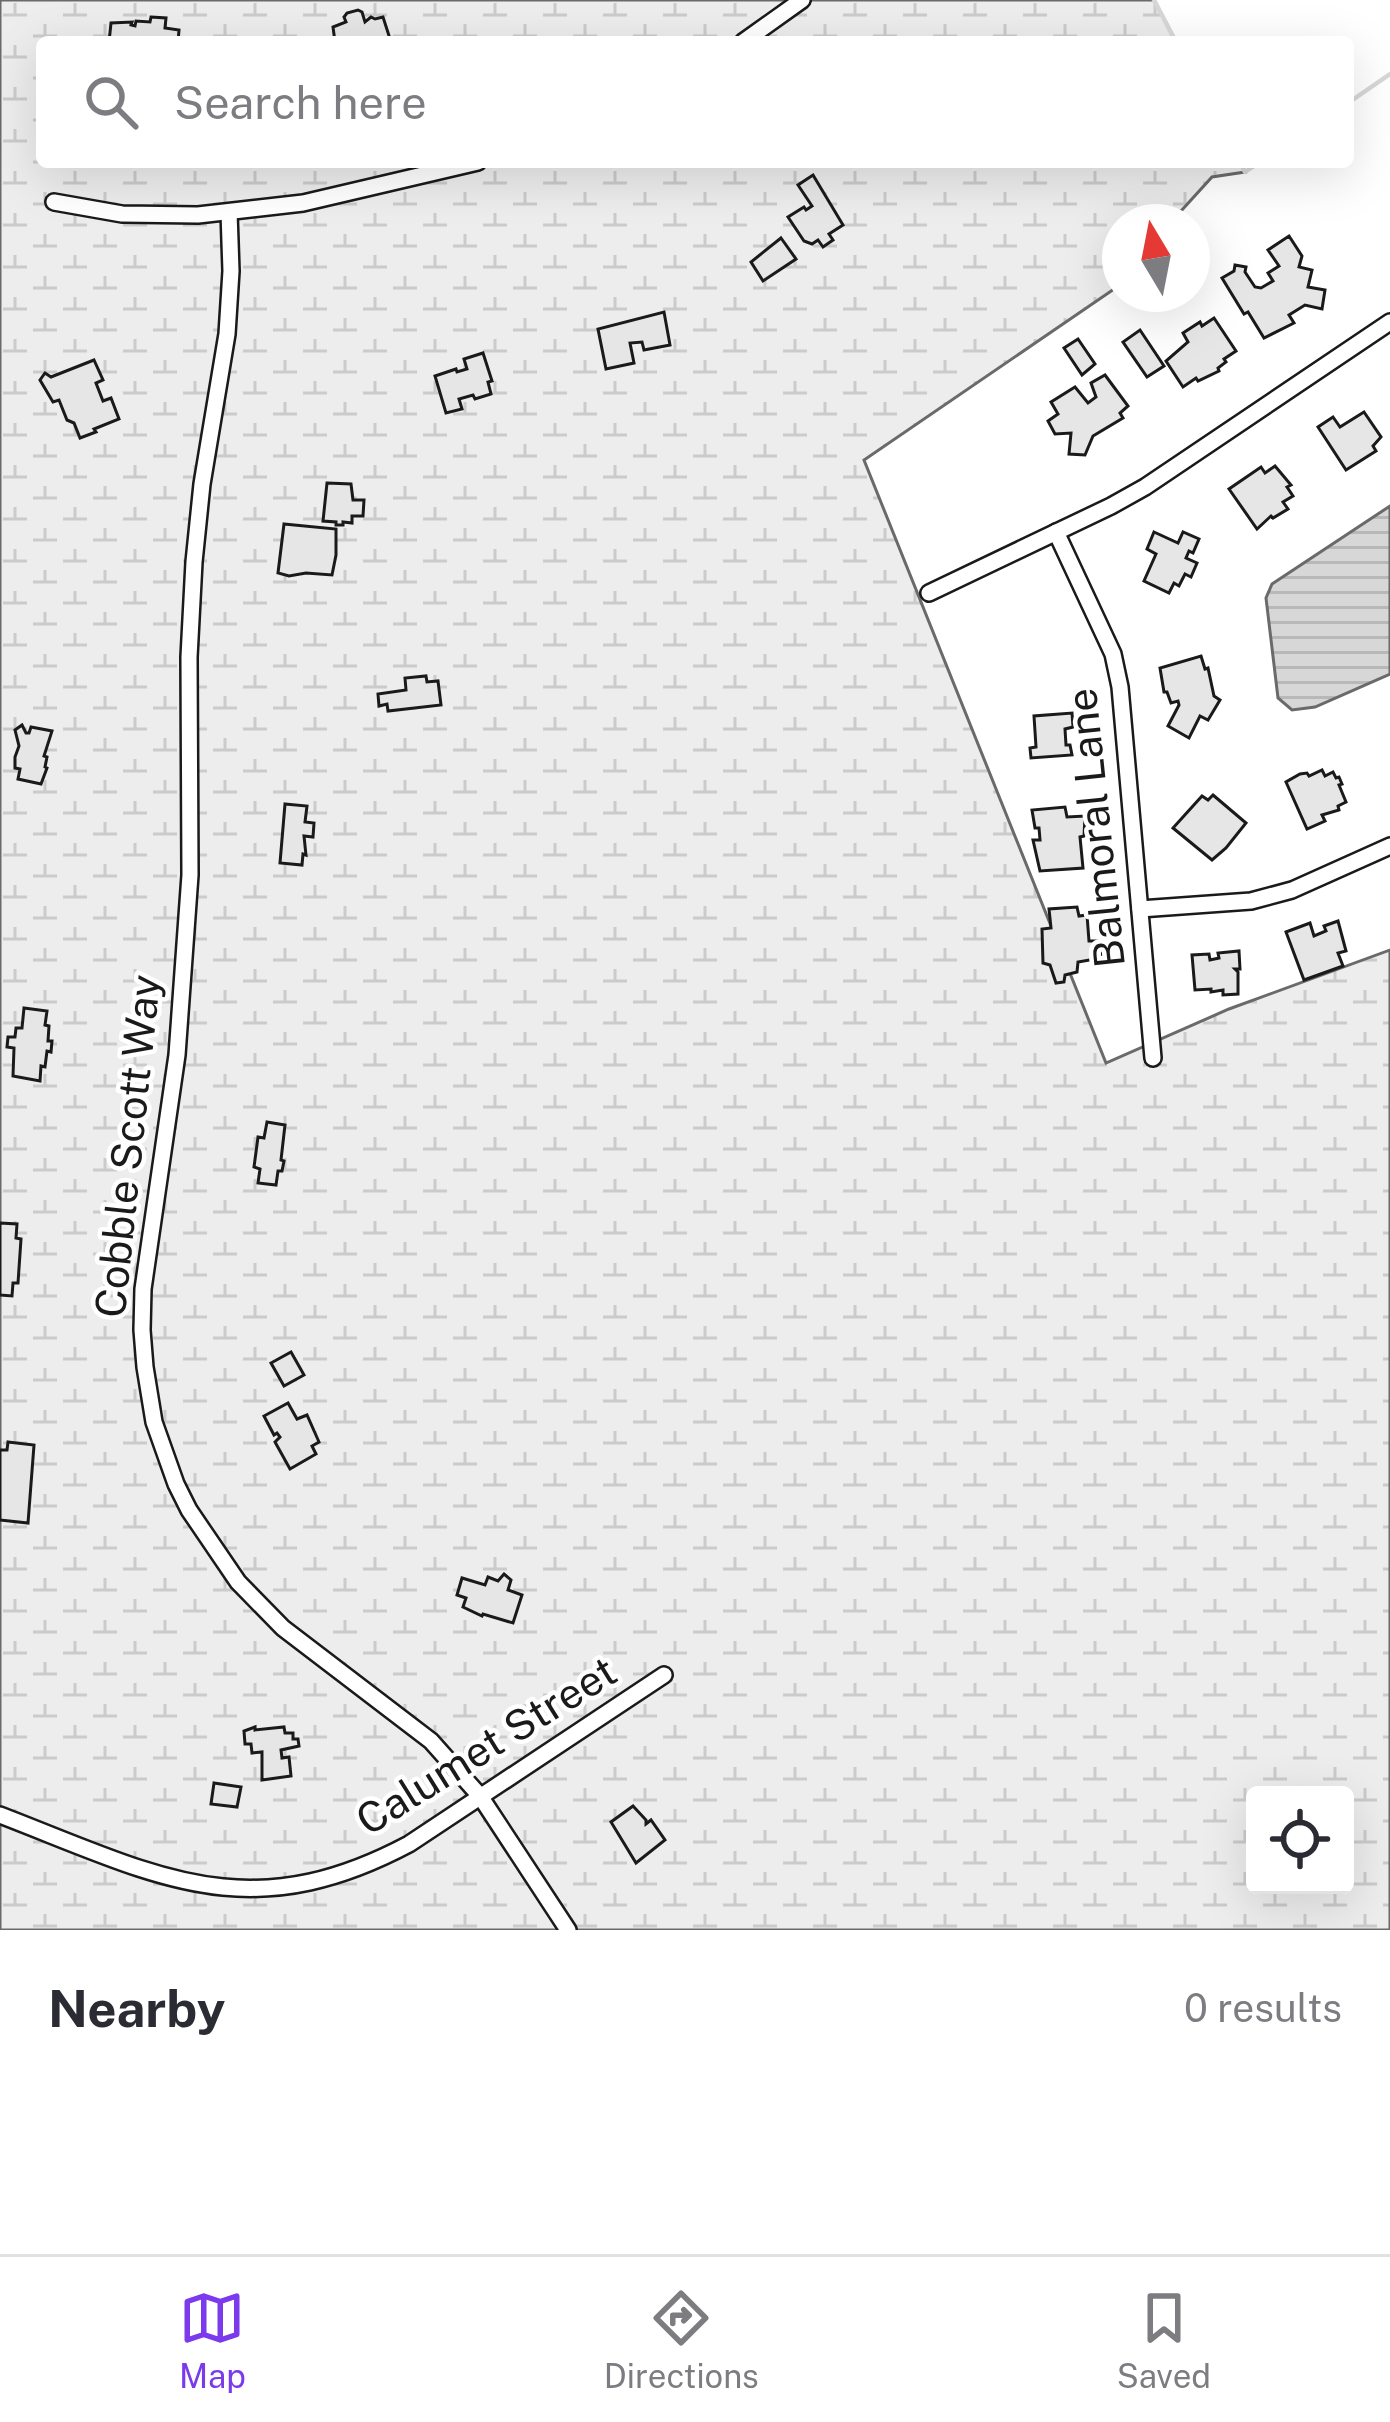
<!DOCTYPE html>
<html lang="en">
<head>
<meta charset="utf-8">
<style>
  :root { --surface:#fff; --page:#f2f2f3; --text:#2b2b33; --muted:#7c7c81; --line:#e1e1e2; --accent:#7c3aed }
  body { margin:0; font-family:"Public Sans",sans-serif; background:var(--page); color:var(--text) }
  .controls { position:absolute; right:36px; bottom:36px; display:grid; overflow:hidden; border-radius:12px; box-shadow:0 12px 48px #0002 }
  .controls button { width:108px; height:108px; display:grid; place-items:center; padding:0; border:0; border-bottom:3px solid var(--line); background:var(--surface); color:var(--text); font:60px sans-serif }
  .compass { position:absolute; left:1102px; top:204px; width:108px; height:108px; border-radius:50%; background:var(--surface); box-shadow:0 12px 48px #0002; rotate:350deg }
  .list { margin:0; padding:0; list-style:none }
  h2 { display:flex; justify-content:space-between; align-items:center; height:156px; margin:0; padding:0 48px; font-size:51px }
  h2 small { font-size:39px; font-weight:400; color:var(--muted) }
  .icon { flex:none; width:66px; height:66px; fill:none; stroke:currentColor; stroke-width:2; stroke-linecap:round; stroke-linejoin:round }
  .map { position:relative; flex:none; width:1390px; height:1930px; overflow:hidden }
  .search { position:absolute; background:var(--surface); box-shadow:0 12px 48px #0002; left:36px; right:36px; top:36px; height:132px; display:flex; align-items:center; gap:30px; box-sizing:border-box; padding:0 42px; border-radius:12px; color:var(--muted); font-size:45px }
  .sheet { height:324px; background:var(--surface) }
  nav { display:flex; justify-content:space-around; align-items:center; box-sizing:border-box; height:168px; border-top:3px solid var(--line); background:var(--surface); font-size:33px; color:var(--muted) }
  nav a { display:grid; justify-items:center; gap:6px }
  nav .on { color:var(--accent) }
  .map>svg:first-child { display:block }
</style>
</head>
<body>
<div class="map">
<svg width="1390" height="1930" viewBox="0 0 1390 1930">
  <defs>
    <pattern id="wetland-marsh" width="20" height="14" patternUnits="userSpaceOnUse" patternTransform="scale(3)"><rect width="20" height="14" fill="#ededed"/><path d="M1 5h8M5 5V1M11 12h8M15 12V8" fill="none" stroke="#cbcbcb"/></pattern>
    <pattern id="water-rules" width="6" height="5" patternUnits="userSpaceOnUse" patternTransform="scale(3)"><rect width="6" height="5" fill="#d7d7d7"/><path d="M0 2.5h6" fill="none" stroke="#b8b8b8"/></pattern>
  </defs>
  <rect width="100%" height="100%" fill="#fff"/>
  <!-- wetland -->
  <path fill="url(#wetland-marsh)" stroke="#6a6a6a" stroke-width="3" fill-rule="evenodd" d="M0,0h1154l22,42h-1134v120h1198l5,10 -33,5 -41,45h-51v63l-256,175 242,603 123,-54 161,-59v980h-1390zM1255,1795h90v90h-90z"/>
  <!-- water -->
  <polygon fill="url(#water-rules)" stroke="#6a6a6a" stroke-width="3" points="1390,506 1390,674 1315,707 1292,710 1278,698 1266,598 1272,584"/>
  <g fill="none" stroke-linecap="round" stroke-linejoin="round">
    <!-- stream -->
    <g stroke="#d7d7d7" stroke-width="4.5">
      <polyline points="1154,0 1176,42"/>
      <polyline points="1348,103 1390,74"/>
      <polyline points="1240,162 1245,172 1260,162"/>
    </g>
  </g>
  <!-- building -->
  <g fill="#e6e6e6" stroke="#1a1a1a" stroke-width="3">
    <polygon points="358,10 362,12 365,22 371,17 375,19 383,17 391,42 335,42 333,27 346,22 344,17 347,13"/>
    <polygon points="151,17 166,18 165,28 179,30 178,42 109,42 111,23 132,22 131,25 135,26 136,21 150,22"/>
    <polygon points="813,175 843,225 829,234 833,240 823,247 818,240 812,244 804,241 788,217 804,207 806,210 812,206 798,185"/>
    <polygon points="1289,236 1302,256 1299,267 1312,270 1308,287 1325,290 1322,309 1305,305 1289,315 1294,323 1264,338 1248,312 1244,314 1222,278 1234,271 1235,265 1246,267 1245,272 1255,287 1261,288 1273,281 1268,273 1279,266 1268,250"/>
    <polygon points="781,238 796,259 763,281 751,262"/>
    <polygon points="664,312 670,345 644,350 642,342 630,343 634,363 606,369 598,329"/>
    <polygon points="1214,318 1236,351 1224,359 1226,362 1218,368 1219,371 1198,381 1196,378 1183,387 1166,361 1188,342 1183,333 1200,322 1202,326"/>
    <polygon points="1140,330 1164,366 1147,377 1123,342"/>
    <polygon points="1078,339 1095,364 1082,375 1064,348"/>
    <polygon points="483,353 492,381 488,382 491,394 475,399 473,395 459,399 462,409 446,413 435,376 456,369 457,372 467,369 464,359"/>
    <polygon points="94,360 103,380 96,383 103,401 111,398 119,419 94,429 96,432 80,438 74,423 67,420 59,400 53,402 40,380 45,373 51,377"/>
    <polygon points="1105,375 1128,406 1120,413 1123,418 1093,436 1085,455 1069,454 1071,433 1055,434 1048,421 1058,414 1051,402 1075,387 1088,403 1096,397 1091,383"/>
    <polygon points="1364,412 1381,437 1373,446 1376,451 1346,470 1318,427 1333,417 1340,427"/>
    <polygon points="1275,466 1291,485 1287,487 1293,496 1283,502 1288,509 1273,518 1271,516 1257,529 1229,489 1261,467 1265,473"/>
    <polygon points="327,483 351,484 353,500 364,500 363,516 352,516 352,523 343,522 343,525 336,525 336,522 323,521"/>
    <polygon points="284,524 336,529 336,555 332,575 306,573 289,576 278,573"/>
    <polygon points="1154,532 1178,543 1183,532 1199,539 1193,553 1189,551 1186,558 1197,563 1191,577 1185,574 1179,586 1174,583 1169,593 1144,581 1156,554 1147,549"/>
    <polygon points="1201,656 1205,669 1208,668 1214,696 1220,700 1208,720 1200,716 1189,738 1168,726 1179,705 1178,701 1171,703 1167,692 1164,692 1160,668"/>
    <polygon points="426,676 427,682 438,681 441,705 388,711 387,704 379,706 378,694 406,690 405,678"/>
    <polygon points="1072,713 1073,727 1065,729 1066,745 1070,745 1072,755 1031,758 1030,748 1036,747 1034,716"/>
    <polygon points="22,725 26,733 29,733 31,727 52,731 44,756 47,757 45,767 47,768 41,784 18,779 20,769 15,768 15,757 19,746 15,730"/>
    <polygon points="1322,770 1325,776 1333,772 1336,778 1339,777 1342,784 1339,785 1346,802 1338,806 1339,810 1322,815 1325,821 1307,829 1286,782 1300,774 1307,773 1309,776"/>
    <polygon points="1213,795 1246,823 1226,848 1212,860 1173,828 1202,796 1208,800"/>
    <polygon points="285,804 307,806 305,822 314,823 313,837 304,836 306,855 303,854 302,865 280,863"/>
    <polygon points="1065,807 1067,817 1085,816 1084,836 1080,837 1083,868 1040,871 1033,840 1040,840 1039,828 1035,828 1032,810"/>
    <polygon points="1077,907 1079,916 1087,915 1089,941 1101,941 1101,958 1078,962 1077,972 1065,975 1064,982 1056,983 1050,965 1043,963 1042,929 1051,928 1049,909"/>
    <polygon points="1338,921 1346,951 1338,953 1343,966 1304,980 1286,932 1310,923 1314,936 1326,931 1324,926"/>
    <polygon points="1239,951 1240,969 1235,969 1238,972 1238,994 1223,995 1223,990 1211,992 1211,989 1195,990 1192,955 1209,954 1210,960 1219,958 1218,953"/>
    <polygon points="24,1008 47,1011 45,1025 49,1026 48,1041 52,1041 51,1052 47,1051 45,1067 41,1066 40,1081 13,1076 14,1048 7,1047 8,1037 15,1037 16,1028 22,1028"/>
    <polygon points="267,1122 285,1125 281,1160 284,1161 282,1171 278,1171 276,1185 258,1183 260,1169 254,1167 258,1137 264,1138"/>
    <polygon points="0,1223 17,1224 16,1238 21,1239 18,1283 13,1283 12,1296 0,1295"/>
    <polygon points="291,1352 304,1375 284,1386 271,1363"/>
    <polygon points="288,1403 297,1419 307,1415 319,1442 312,1446 316,1454 290,1469 275,1442 280,1437 277,1433 274,1435 264,1416"/>
    <polygon points="8,1442 34,1445 28,1523 0,1520 0,1450 7,1450"/>
    <polygon points="504,1574 511,1580 508,1590 522,1595 513,1623 483,1614 482,1616 463,1607 466,1598 457,1595 462,1578 485,1585 488,1577 498,1581"/>
    <polygon points="255,1727 255,1730 284,1727 285,1733 293,1733 293,1739 298,1739 299,1746 281,1750 282,1758 289,1757 291,1776 262,1780 262,1752 252,1753 251,1744 245,1744 244,1731"/>
    <polygon points="214,1783 241,1787 237,1807 211,1804"/>
    <polygon points="633,1806 646,1820 646,1824 651,1820 665,1840 636,1863 611,1822"/>
  </g>
  <g fill="none" stroke-linecap="round" stroke-linejoin="round">
    <defs>
      <g id="street">
        <polyline points="743,42 802,0"/>
        <polyline points="54,202 122,214 198,215 303,203 478,162"/>
        <polyline points="229,212 231,271 227,334 202,484 194,562 189,657 190,875 177,1055 143,1289 142,1330 145,1367 154,1422 176,1484 189,1510 238,1582 283,1628 431,1741 480,1796 568,1930"/>
        <polyline points="1056,532 1113,654 1120,687 1153,1058"/>
        <polyline points="929,593 1111,506 1145,487 1390,322"/>
        <polyline points="1140,909 1251,901 1292,890 1390,846"/>
        <path d="M0,1815c156,60 247,115 409,29l255,-169"/>
      </g>
    </defs>
    <!-- street casing -->
    <use href="#street" stroke="#1a1a1a" stroke-width="20"/>
    <!-- street -->
    <use href="#street" stroke="#fff" stroke-width="15"/>
  </g>
  <g text-anchor="middle" dominant-baseline="central" stroke-width="9" stroke-linejoin="round" paint-order="stroke">
    <!-- street labels -->
    <g font-size="42" fill="#1a1a1a" stroke="#fff">
      <text transform="translate(1095 828) rotate(-96)">Balmoral Lane</text>
      <text transform="translate(127 1146) rotate(-84)">Cobble Scott Way</text>
      <text transform="translate(486 1745) rotate(-32)">Calumet Street</text>
    </g>
  </g>
</svg>
<div class="controls">
<button><svg class="icon" aria-label="locate" viewBox="0 0 24 24"><circle cx="12" cy="12" r="6"/><path d="M12 2v4M12 18v4M2 12h4M18 12h4"/></svg></button>
</div>
<svg class="compass" viewBox="-18 -18 36 36"><path d="M0-13l5 13h-10z" fill="#e53935"/><path d="M0 13l5-13h-10z" fill="#7c7c81"/></svg>
<div class="search"><svg class="icon" aria-label="search" viewBox="0 0 24 24"><circle cx="10" cy="10" r="6"/><path d="M15 15l6 6"/></svg>Search here</div>
</div>
<section class="sheet">
<h2>Nearby<small>0 results</small></h2>
<ul class="list">
</ul>
</section>
<nav>
<a class="on"><svg class="icon" aria-label="map" viewBox="0 0 24 24"><path d="M3 6l6-2 6 2 6-2v14l-6 2-6-2-6 2zM9 4v14M15 6v14"/></svg>Map</a>
<a><svg class="icon" aria-label="directions" viewBox="0 0 24 24"><path d="M12 3l9 9-9 9-9-9zM9 14v-3h6M13 9l2 2-2 2"/></svg>Directions</a>
<a><svg class="icon" aria-label="saved" viewBox="0 0 24 24"><path d="M7 4h10v16l-5-4-5 4z"/></svg>Saved</a>
</nav>
</body>
</html>
